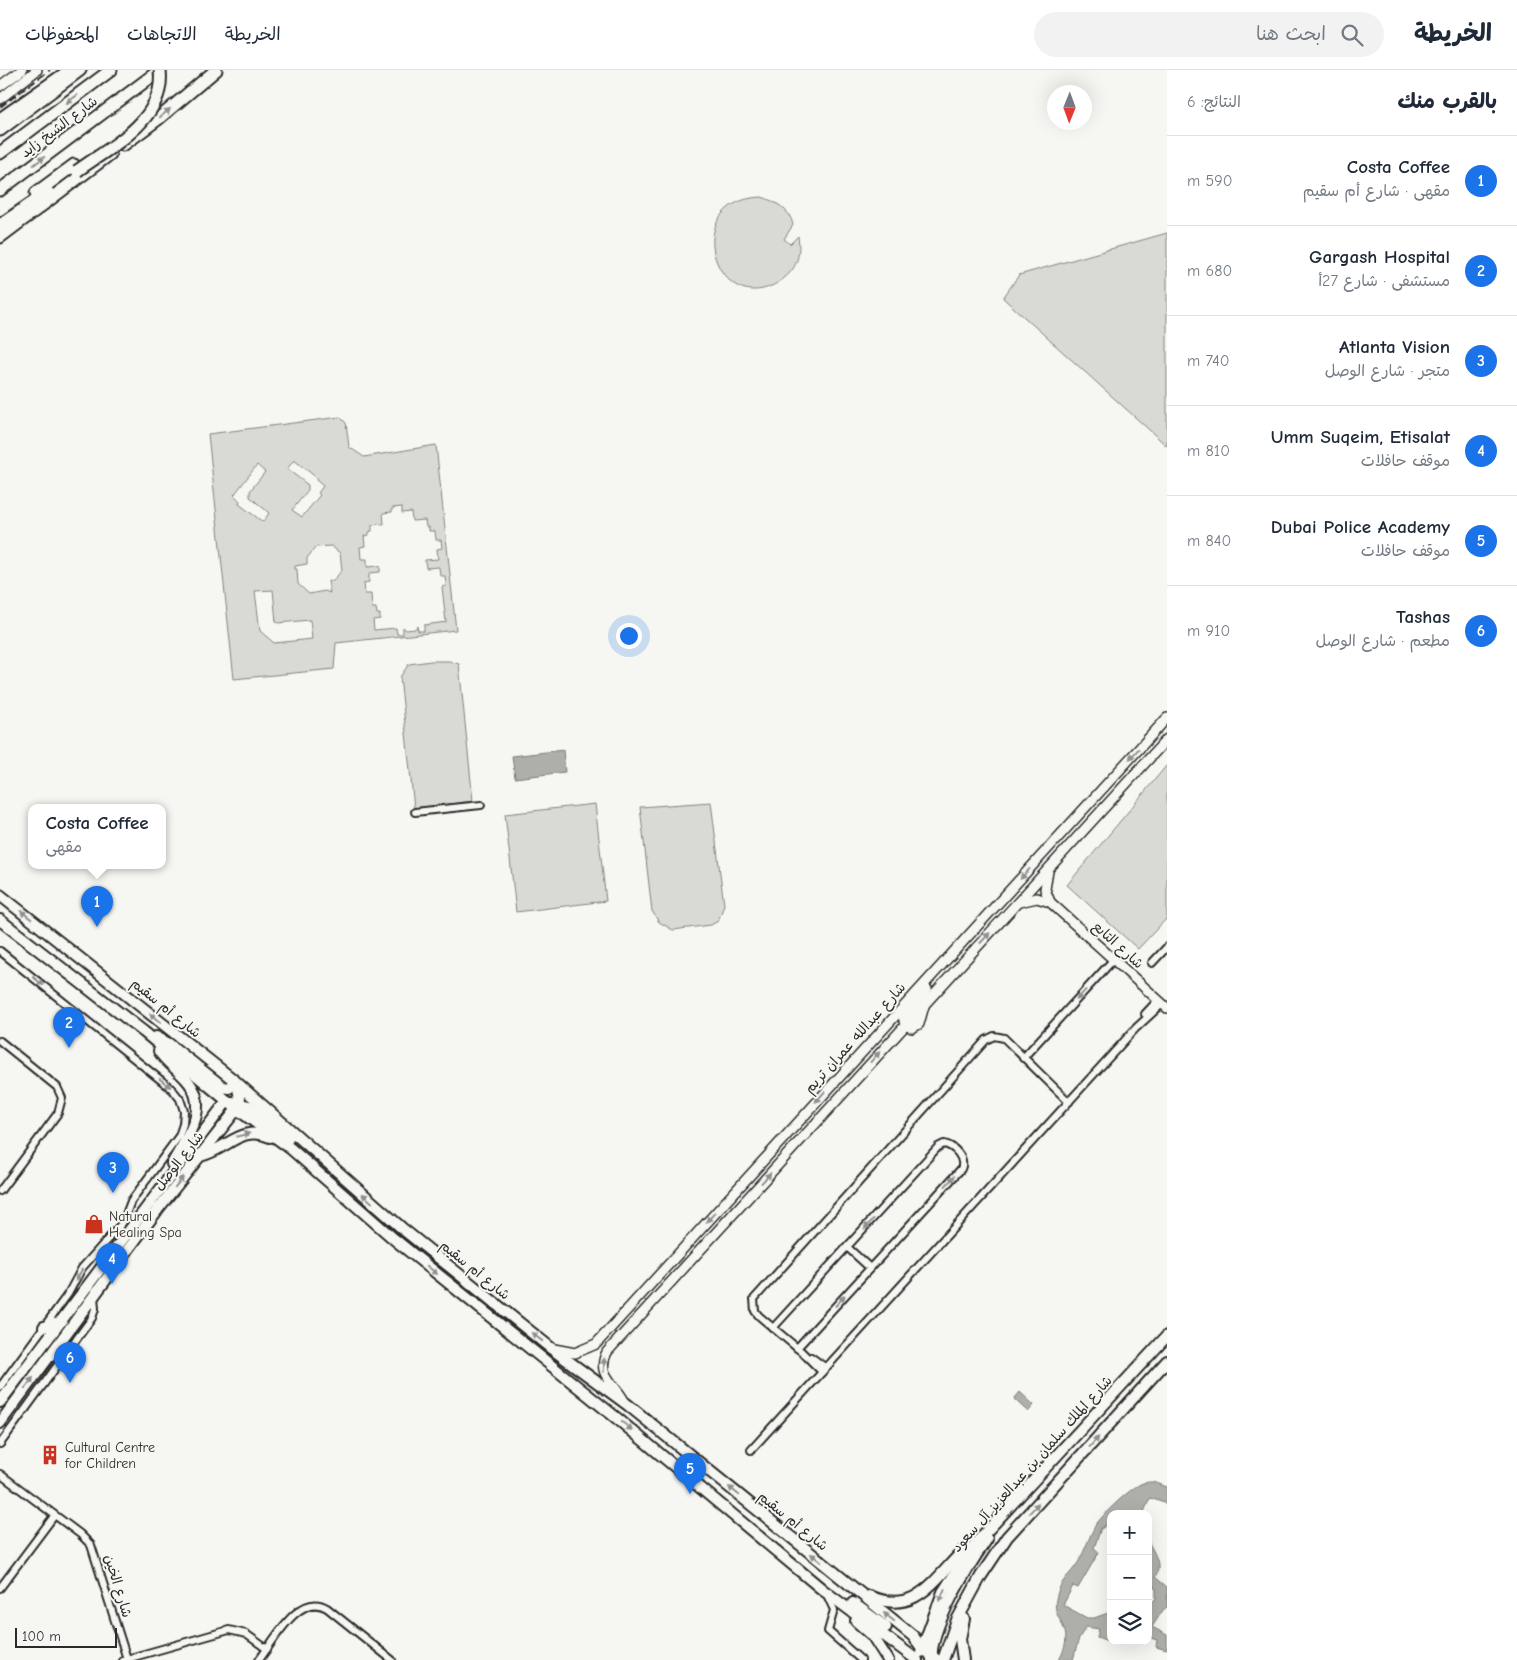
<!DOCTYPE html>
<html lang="ar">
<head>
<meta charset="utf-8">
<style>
  :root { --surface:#fff; --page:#f2f2f3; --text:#1f2937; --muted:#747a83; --line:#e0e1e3; --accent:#1a73e8 }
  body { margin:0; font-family:"Comic Neue","Playpen Sans Arabic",sans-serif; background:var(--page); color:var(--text); direction:rtl }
  .controls { position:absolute; right:15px; bottom:15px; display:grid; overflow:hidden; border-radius:10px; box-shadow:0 5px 20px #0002 }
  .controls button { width:45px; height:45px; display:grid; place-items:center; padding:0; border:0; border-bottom:1px solid var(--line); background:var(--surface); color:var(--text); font:25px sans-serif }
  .compass { position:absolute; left:1047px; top:15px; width:45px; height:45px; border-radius:50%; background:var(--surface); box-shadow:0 5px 20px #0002; rotate:181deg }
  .scale { position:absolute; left:15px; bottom:12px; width:102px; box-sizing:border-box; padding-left:5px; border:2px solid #2b2b2b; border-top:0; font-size:14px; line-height:18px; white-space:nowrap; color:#2b2b2b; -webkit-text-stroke:4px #f6f6f2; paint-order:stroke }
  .you { position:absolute; left:628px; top:565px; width:18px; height:18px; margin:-12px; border:4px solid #fff; border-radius:50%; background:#1a73e8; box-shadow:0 0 0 8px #1a73e833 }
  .badge { display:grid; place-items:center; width:32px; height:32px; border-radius:50%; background:var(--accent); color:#fff; font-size:16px; font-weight:700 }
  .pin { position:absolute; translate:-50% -41px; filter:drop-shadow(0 1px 2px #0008) }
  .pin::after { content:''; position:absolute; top:26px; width:18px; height:15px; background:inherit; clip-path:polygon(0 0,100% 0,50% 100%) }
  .popup { position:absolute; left:28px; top:734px; width:138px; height:65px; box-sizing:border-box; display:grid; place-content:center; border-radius:10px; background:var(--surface); filter:drop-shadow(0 1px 4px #0005); font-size:16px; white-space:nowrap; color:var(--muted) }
  .popup b { font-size:19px; color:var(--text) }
  .popup::after { content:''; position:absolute; left:50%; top:100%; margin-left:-10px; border:10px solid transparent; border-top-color:var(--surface) }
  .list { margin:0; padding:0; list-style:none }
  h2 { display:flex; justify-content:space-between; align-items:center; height:65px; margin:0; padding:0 20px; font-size:21px }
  h2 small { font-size:16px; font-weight:400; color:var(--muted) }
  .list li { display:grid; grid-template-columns:32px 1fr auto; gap:15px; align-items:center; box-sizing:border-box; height:90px; padding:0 20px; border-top:1px solid var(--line) }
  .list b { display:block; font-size:19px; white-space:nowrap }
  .list p { margin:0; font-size:16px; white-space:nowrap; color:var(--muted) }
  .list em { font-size:16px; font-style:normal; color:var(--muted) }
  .icon { flex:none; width:28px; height:28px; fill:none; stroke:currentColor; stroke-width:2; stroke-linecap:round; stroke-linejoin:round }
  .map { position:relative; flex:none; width:1167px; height:1590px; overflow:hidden; direction:ltr }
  header { display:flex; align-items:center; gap:30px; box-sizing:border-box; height:70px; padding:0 25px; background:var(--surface); border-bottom:1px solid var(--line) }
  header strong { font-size:24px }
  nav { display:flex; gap:28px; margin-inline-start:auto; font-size:18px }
  .search { width:350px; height:45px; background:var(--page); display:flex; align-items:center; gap:12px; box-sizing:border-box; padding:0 18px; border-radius:28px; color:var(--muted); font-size:19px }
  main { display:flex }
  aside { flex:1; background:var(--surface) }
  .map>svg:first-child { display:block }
</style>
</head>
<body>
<header>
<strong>الخريطة</strong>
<div class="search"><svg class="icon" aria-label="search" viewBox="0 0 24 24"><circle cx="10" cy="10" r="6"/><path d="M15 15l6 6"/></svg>ابحث هنا</div>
<nav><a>الخريطة</a><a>الاتجاهات</a><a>المحفوظات</a></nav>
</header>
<main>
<aside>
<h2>بالقرب منك<small>النتائج: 6</small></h2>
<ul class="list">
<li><span class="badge">1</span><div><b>Costa Coffee</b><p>مقهى · شارع أم سقيم</p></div><em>590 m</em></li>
<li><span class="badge">2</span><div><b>Gargash Hospital</b><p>مستشفى · شارع 27أ</p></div><em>680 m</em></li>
<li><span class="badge">3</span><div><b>Atlanta Vision</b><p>متجر · شارع الوصل</p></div><em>740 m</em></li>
<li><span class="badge">4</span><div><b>Umm Suqeim, Etisalat</b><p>موقف حافلات</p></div><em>810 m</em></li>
<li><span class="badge">5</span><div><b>Dubai Police Academy</b><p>موقف حافلات</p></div><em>840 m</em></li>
<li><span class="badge">6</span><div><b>Tashas</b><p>مطعم · شارع الوصل</p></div><em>910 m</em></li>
</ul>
</aside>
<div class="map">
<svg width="1167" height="1590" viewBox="0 0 1167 1590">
  <rect width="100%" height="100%" fill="#f6f6f2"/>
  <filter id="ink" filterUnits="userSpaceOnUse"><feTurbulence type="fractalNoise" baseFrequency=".02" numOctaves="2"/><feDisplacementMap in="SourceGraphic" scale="10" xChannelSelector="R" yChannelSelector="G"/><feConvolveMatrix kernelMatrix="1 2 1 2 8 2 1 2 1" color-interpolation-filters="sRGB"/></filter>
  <g filter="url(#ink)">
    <!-- green -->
    <g fill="#d9d9d5" stroke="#828280" fill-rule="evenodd">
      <path d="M762,127c14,5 28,12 31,28l-9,14 6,5 8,-8c3,20 -1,34 -19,46 -64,40 -102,-82 -17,-85z"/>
      <polygon points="1167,163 1167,376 1003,228 1019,205"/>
      <path d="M340,347l6,6 3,24 15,10 72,-12 20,185 -120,13 -2,26 -100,10 -26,-245zM294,390l23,18 -1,2 7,6 -5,7 2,2 -18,22 -10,-7 16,-20v-5l-21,-16zM257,395l8,7 -15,19v6l19,16 -6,9 -24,-18 1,-3 -6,-6zM402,437v6l9,-1 1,9 13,-1 1,7h3v4h6l1,9h5l1,8 -5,1 1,10 -13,1 1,8 13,-1 1,9h5l1,10 -4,1 4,35 -22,3v6h-6l-1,-5 -2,3 -9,1 -3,-3v7h-6l-1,-6 -22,2 -1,-10 7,-1v-5h-3l-1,-6h-4l-1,-14h-6l-1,-11 5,-1v-9l11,-1v-6l-13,1v-8h-6l-1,-12 5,-1 -1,-10 5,-1v-3l3,-1v-6l12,-1 -1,-11 9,-1v-4zM331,476l9,7 2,17 -9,11h-5l2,12 -5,-2 -16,3 -11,-10 -1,-15h-2v-3l12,-2v-6l9,-11zM273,520l3,32 2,1 32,-3 2,19 -38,4 -14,-12 -5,-40z"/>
      <polygon points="431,591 449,591 459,594 473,731 414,738 400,607 409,594"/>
      <polygon points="1167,695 1167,848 1138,879 1067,815"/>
      <polygon points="711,732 724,835 718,851 711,855 673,860 659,852 652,841 640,737"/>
      <polygon points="595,734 606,831 516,842 505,744"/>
    </g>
    <!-- water -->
    <g fill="#aeaeab" stroke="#7a7a78">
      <polygon points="563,680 565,702 515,708 512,686"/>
      <polygon points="1020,1322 1034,1335 1028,1342 1014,1329"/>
      <path d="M1154,1412l13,5v17l-17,-6 -7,16h-32v12l-6,-1 -2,3h-2l-7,20 5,4 -21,36 -5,-2 -10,19 24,13h7l17,-6v29h6l-1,3 -19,-7 2,-8 -13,-2 -7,11 -6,22h-14c19,-34 -8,-37 -3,-61 4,-20 14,-23 23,-38 6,-11 10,-24 16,-35 7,-11 36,-39 48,-43 3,-1 8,-1 11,-1z"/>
      <path d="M1148,1471c6,12 15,24 7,36l12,10v20l-4,3 -11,17 15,8v15l-11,-3 1,-7 -9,-3c0,-15 -2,-28 8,-39v-8l-8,-15z"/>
    </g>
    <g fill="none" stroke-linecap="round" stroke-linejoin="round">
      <defs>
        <g id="street">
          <polyline points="415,742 481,735"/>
          <polyline points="0,881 172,1019 180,1029 184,1041 183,1054 179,1066 131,1131 123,1152 82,1198 68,1224 0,1317"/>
          <polyline points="1152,893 1167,877"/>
          <polyline points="1145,944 1158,930"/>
          <polyline points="0,971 57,1017 62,1028 58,1043 0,1121"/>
          <polyline points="1023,988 1114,889"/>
          <polyline points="847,1177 870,1198"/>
          <path d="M773,1258l165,-181 6,-3c10,2 22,14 17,25l-164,179"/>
          <polyline points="811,1287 826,1298"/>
          <polyline points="822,1302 802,1282 759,1246 755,1241 754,1229 986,970 994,966 1004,968 1069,1032"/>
          <polyline points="0,1374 92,1248 95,1239 94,1226"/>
          <polyline points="751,1380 1136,958 1162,934"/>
          <polyline points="0,1404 80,1464 91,1475 127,1589"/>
          <polyline points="0,1518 54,1446"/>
          <polyline points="828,1527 834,1540 828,1561 861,1590"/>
          <polyline points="123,1590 229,1560 246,1564 267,1579"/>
          <path d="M259,1590c15,-19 40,-69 68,-52l65,52"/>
        </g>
        <g id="secondary">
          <polyline points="0,16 22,0"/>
          <polyline points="0,29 37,0"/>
          <polyline points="1048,801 1045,819 1050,832"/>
          <polyline points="1019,832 1037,828 1050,832 1167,938"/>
          <polyline points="924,936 919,954 912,958 905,955 903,946 927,919"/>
          <polyline points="554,1279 575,1283 596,1274 1167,648"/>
          <path d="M623,1329c-10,-17 -27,-25 -16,-47l560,-613"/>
        </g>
        <g id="primary">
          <polyline points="0,825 235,1011 404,1160 552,1279 628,1335 913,1566 922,1578 937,1590"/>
          <polyline points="0,850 144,962 237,1039 290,1078 394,1169 619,1350 823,1520 917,1590"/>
          <polyline points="156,967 169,974 223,1017 229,1018 235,1011"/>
          <path d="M159,981c7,11 18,18 27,28 26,28 0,59 -14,85"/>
          <polyline points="233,1032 249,1036 288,1069"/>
          <path d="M200,1086c27,-6 41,-32 70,-19"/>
          <polyline points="44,1257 62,1251"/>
          <polyline points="0,1332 227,1031"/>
          <polyline points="0,1353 158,1139 237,1039 240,1028 237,1014"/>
          <path d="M869,1526c46,20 64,-15 94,-45"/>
          <polyline points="853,1533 886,1557"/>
          <polyline points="856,1551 872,1565 888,1590"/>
          <polyline points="921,1582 943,1522 974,1475 1167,1266"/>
          <path d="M932,1590c-4,-31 37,-95 55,-121"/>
          <polyline points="943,1590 957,1550 981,1506 1007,1467 1167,1291"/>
          <polyline points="963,1590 960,1569 964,1549"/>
        </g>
        <g id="highway">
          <polyline points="0,49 70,0"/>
          <polyline points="0,60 80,0"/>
          <polyline points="123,75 158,49 216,0"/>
          <polyline points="0,83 111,0"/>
          <polyline points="0,120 160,0"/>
          <polyline points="36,123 74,95"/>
          <polyline points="0,155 48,122"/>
          <polyline points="0,167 110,84"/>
        </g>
      </defs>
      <!-- street casing -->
      <use href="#street" stroke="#2b2b2b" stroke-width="10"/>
      <!-- secondary casing -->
      <use href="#secondary" stroke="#2b2b2b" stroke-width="12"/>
      <!-- primary casing -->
      <use href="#primary" stroke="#2b2b2b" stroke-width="14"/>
      <!-- highway casing -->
      <use href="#highway" stroke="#2b2b2b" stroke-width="15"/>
      <!-- street -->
      <use href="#street" stroke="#f6f6f2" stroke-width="6"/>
      <!-- secondary -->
      <use href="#secondary" stroke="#f6f6f2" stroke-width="9"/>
      <!-- primary -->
      <use href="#primary" stroke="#f6f6f2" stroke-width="10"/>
      <!-- highway -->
      <use href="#highway" stroke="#f6f6f2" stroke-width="11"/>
      <!-- rail -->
      <polyline stroke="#2b2b2b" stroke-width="2" stroke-dasharray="8 4" stroke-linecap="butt" points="0,37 50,0"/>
      <defs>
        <path id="highway-bridge" d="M77,101c34,-25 89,-51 83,-101"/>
      </defs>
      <!-- highway-bridge casing -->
      <use href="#highway-bridge" stroke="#2b2b2b" stroke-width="15" stroke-linecap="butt"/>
      <!-- highway-bridge -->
      <use href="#highway-bridge" stroke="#f6f6f2" stroke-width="11"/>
    </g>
    <!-- one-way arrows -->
    <defs><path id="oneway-solid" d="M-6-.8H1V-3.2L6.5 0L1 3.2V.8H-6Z" transform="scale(1.25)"/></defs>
    <g fill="#90908e">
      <use href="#oneway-solid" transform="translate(72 29) rotate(143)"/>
      <use href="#oneway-solid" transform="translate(165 43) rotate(-40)"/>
      <use href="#oneway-solid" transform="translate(39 91) rotate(-37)"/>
      <use href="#oneway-solid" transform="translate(1134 684) rotate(132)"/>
      <use href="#oneway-solid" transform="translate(1025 804) rotate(132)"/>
      <use href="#oneway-solid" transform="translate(26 845) rotate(-142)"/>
      <use href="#oneway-solid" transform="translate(985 868) rotate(-47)"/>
      <use href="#oneway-solid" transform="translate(38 911) rotate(39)"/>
      <use href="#oneway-solid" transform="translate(1081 925) rotate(132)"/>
      <use href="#oneway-solid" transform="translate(155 948) rotate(-141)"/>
      <use href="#oneway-solid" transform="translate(875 987) rotate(-48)"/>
      <use href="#oneway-solid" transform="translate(165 1013) rotate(38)"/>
      <use href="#oneway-solid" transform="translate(820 1027) rotate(132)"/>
      <use href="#oneway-solid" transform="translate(243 1065) rotate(-14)"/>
      <use href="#oneway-solid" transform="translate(766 1108) rotate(-48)"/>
      <use href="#oneway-solid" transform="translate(950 1111) rotate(-48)"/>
      <use href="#oneway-solid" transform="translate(179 1112) rotate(-52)"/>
      <use href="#oneway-solid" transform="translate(367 1128) rotate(-139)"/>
      <use href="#oneway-solid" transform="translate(711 1147) rotate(132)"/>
      <use href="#oneway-solid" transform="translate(869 1154) rotate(132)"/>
      <use href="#oneway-solid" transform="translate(432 1200) rotate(39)"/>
      <use href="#oneway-solid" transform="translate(79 1205) rotate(120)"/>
      <use href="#oneway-solid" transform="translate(840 1231) rotate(-47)"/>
      <use href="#oneway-solid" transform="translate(537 1267) rotate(-142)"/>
      <use href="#oneway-solid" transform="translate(604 1295) rotate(-88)"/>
      <use href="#oneway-solid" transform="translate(29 1313) rotate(-53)"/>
      <use href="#oneway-solid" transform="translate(627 1356) rotate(39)"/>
      <use href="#oneway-solid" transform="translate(1094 1372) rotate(-48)"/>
      <use href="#oneway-solid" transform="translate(734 1421) rotate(-141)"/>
      <use href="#oneway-solid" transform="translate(1034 1438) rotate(-48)"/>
      <use href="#oneway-solid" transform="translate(816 1488) rotate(-141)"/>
      <use href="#oneway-solid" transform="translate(942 1525) rotate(115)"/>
      <use href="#oneway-solid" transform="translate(889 1547) rotate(-141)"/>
    </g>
  </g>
  <!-- icons -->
  <defs>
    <symbol id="shop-bare" viewBox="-9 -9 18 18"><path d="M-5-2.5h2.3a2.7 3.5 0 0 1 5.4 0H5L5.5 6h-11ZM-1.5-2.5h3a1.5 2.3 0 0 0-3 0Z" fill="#c8321e" stroke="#f6f6f2" stroke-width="2.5" paint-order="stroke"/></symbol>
    <symbol id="building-bare" viewBox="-9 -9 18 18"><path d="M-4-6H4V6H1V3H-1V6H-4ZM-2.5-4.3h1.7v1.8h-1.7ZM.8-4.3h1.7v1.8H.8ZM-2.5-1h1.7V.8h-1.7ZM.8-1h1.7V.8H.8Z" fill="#c8321e" stroke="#f6f6f2" stroke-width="2.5" paint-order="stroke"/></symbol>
  </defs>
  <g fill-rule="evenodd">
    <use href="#shop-bare" x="80" y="1140" width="28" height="28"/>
    <use href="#building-bare" x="36" y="1371" width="28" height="28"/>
  </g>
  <g text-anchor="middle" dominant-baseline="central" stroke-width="4" stroke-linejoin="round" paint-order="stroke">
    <!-- street labels -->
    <g font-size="14" fill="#2b2b2b" stroke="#f6f6f2">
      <text transform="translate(59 57) rotate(-37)">شارع الشيخ زايد</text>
      <text transform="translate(1118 875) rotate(42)">شارع التابع</text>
      <text transform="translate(166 938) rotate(39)">شارع أم سقيم</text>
      <text transform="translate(855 968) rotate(-48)">شارع عبدالله عمران تريم</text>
      <text transform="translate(179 1091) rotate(-52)">شارع الوصل</text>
      <text transform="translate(475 1200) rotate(39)">شارع أم سقيم</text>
      <text transform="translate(1032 1394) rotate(-48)">شارع الملك سلمان بن عبدالعزيز آل سعود</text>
      <text transform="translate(793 1451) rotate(39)">شارع أم سقيم</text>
      <text transform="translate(118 1516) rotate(73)">شارع الخين</text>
    </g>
    <!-- poi labels -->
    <g font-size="14" fill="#2b2b2b" stroke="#f6f6f2" text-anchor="start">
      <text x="109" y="1146">Natural<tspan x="109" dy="16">Healing Spa</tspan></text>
      <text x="65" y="1377">Cultural Centre<tspan x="65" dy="16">for Children</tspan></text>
    </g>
  </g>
</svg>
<div class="controls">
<button>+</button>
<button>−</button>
<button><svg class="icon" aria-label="layers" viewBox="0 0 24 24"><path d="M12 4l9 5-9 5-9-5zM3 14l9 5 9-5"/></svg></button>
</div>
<svg class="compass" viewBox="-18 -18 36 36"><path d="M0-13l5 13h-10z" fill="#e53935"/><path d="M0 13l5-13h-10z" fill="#747a83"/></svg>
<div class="scale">100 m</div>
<div class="you"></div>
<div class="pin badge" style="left:97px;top:857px">1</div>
<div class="popup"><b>Costa Coffee</b>مقهى</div>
<div class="pin badge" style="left:69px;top:978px">2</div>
<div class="pin badge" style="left:113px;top:1123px">3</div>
<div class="pin badge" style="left:112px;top:1214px">4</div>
<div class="pin badge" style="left:690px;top:1424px">5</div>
<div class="pin badge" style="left:70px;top:1313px">6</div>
</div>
</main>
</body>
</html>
